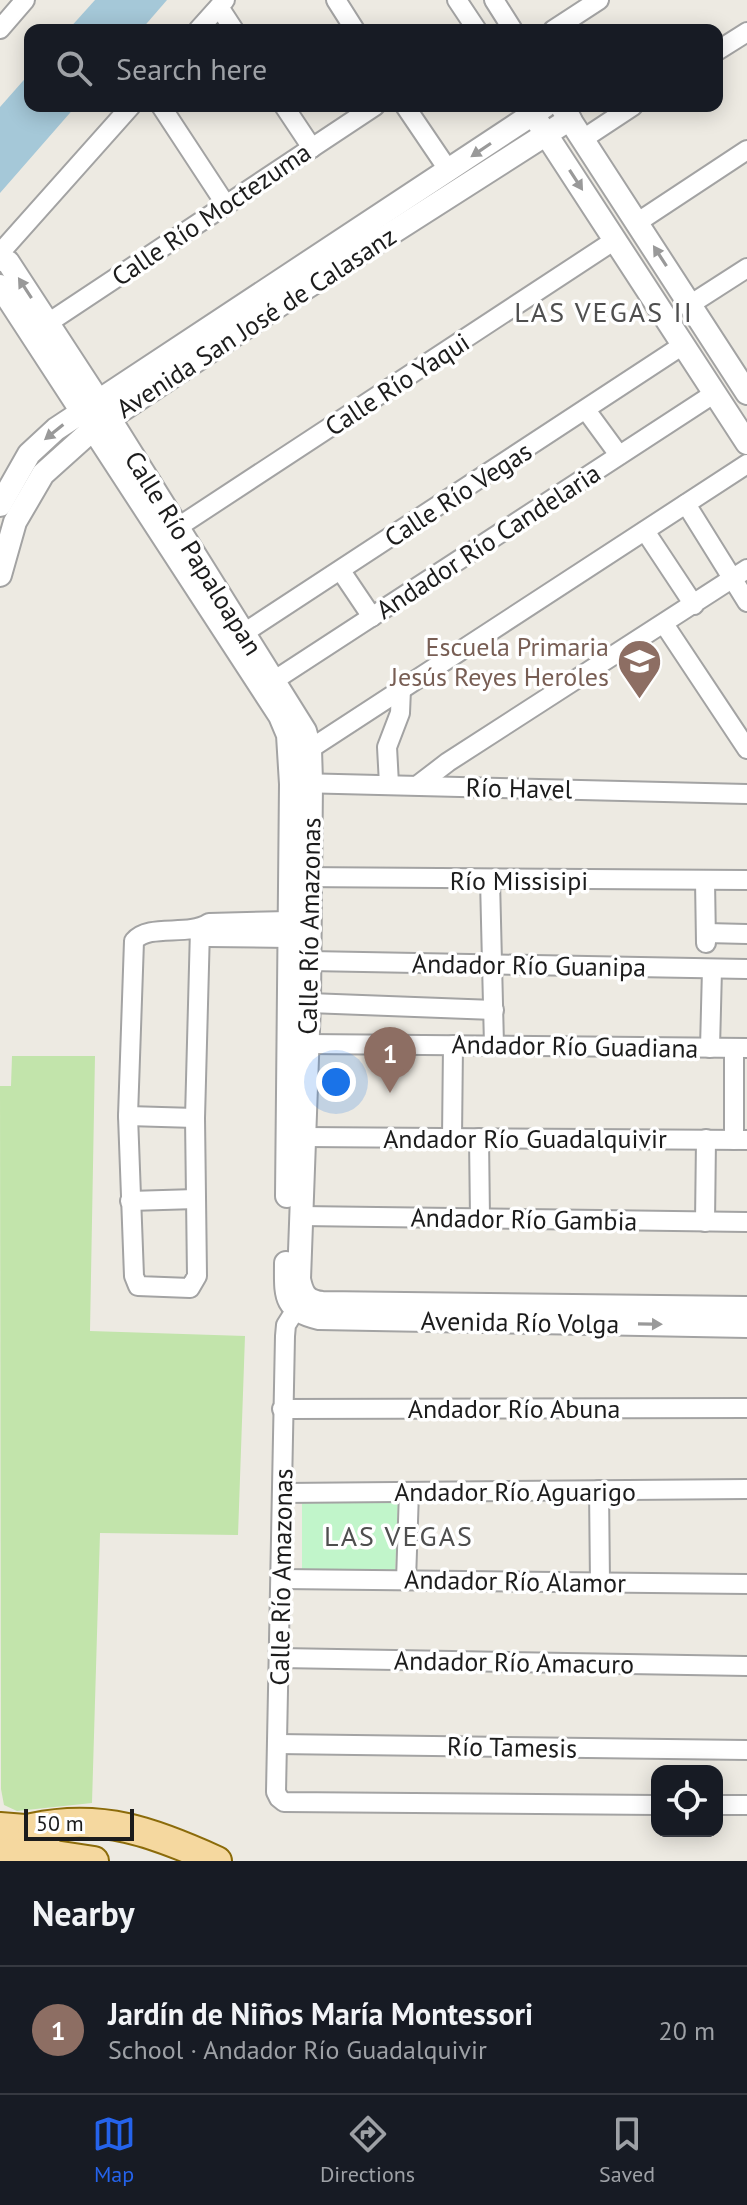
<!DOCTYPE html>
<html lang="en">
<head>
<meta charset="utf-8">
<style>
  :root { --surface:#171b24; --page:#20242c; --text:#f1f3f6; --muted:#9ea1a6; --line:#363941; --accent:#2563eb }
  body { margin:0; font-family:"PT Sans",sans-serif; background:var(--page); color:var(--text) }
  .controls { position:absolute; right:24px; bottom:24px; display:grid; overflow:hidden; border-radius:16px; box-shadow:0 4px 20px #0003 }
  .controls button { width:72px; height:72px; display:grid; place-items:center; padding:0; border:0; border-bottom:2px solid var(--line); background:var(--surface); color:var(--text); font:40px sans-serif }
  .scale { position:absolute; left:24px; bottom:20px; width:110px; box-sizing:border-box; padding-left:8px; border:4px solid #1c1c1c; border-top:0; font-size:22px; line-height:28px; white-space:nowrap; color:#1c1c1c; -webkit-text-stroke:6px #fff; paint-order:stroke }
  .you { position:absolute; left:336px; top:1082px; width:28px; height:28px; margin:-20px; border:6px solid #fff; border-radius:50%; background:#1a73e8; box-shadow:0 0 0 12px #1a73e833 }
  .badge { display:grid; place-items:center; width:52px; height:52px; border-radius:50%; background:var(--accent); color:#fff; font-size:26px; font-weight:700 }
  .pin { position:absolute; translate:-50% -66px; filter:drop-shadow(0 2px 4px #0008) }
  .pin::after { content:''; position:absolute; top:42px; width:28px; height:24px; background:inherit; clip-path:polygon(0 0,100% 0,50% 100%) }
  .list { margin:0; padding:0; list-style:none }
  h2 { display:flex; justify-content:space-between; align-items:center; height:104px; margin:0; padding:0 32px; font-size:34px }
  h2 small { font-size:26px; font-weight:400; color:var(--muted) }
  .list li { display:grid; grid-template-columns:52px 1fr auto; gap:24px; align-items:center; box-sizing:border-box; height:128px; padding:0 32px; border-top:2px solid var(--line) }
  .list b { display:block; font-size:30px; white-space:nowrap }
  .list p { margin:0; font-size:26px; white-space:nowrap; color:var(--muted) }
  .list em { font-size:26px; font-style:normal; color:var(--muted) }
  .icon { flex:none; width:44px; height:44px; fill:none; stroke:currentColor; stroke-width:2; stroke-linecap:round; stroke-linejoin:round }
  .map { position:relative; flex:none; width:747px; height:1861px; overflow:hidden }
  .search { position:absolute; background:var(--surface); box-shadow:0 4px 20px #0003; left:24px; right:24px; top:24px; height:88px; display:flex; align-items:center; gap:20px; box-sizing:border-box; padding:0 28px; border-radius:16px; color:var(--muted); font-size:30px }
  .sheet { height:232px; background:var(--surface) }
  nav { display:flex; justify-content:space-around; align-items:center; box-sizing:border-box; height:112px; border-top:2px solid var(--line); background:var(--surface); font-size:22px; color:var(--muted) }
  nav a { display:grid; justify-items:center; gap:4px }
  nav .on { color:var(--accent) }
  .map>svg:first-child { display:block }
</style>
</head>
<body>
<div class="map">
<svg width="747" height="1861" viewBox="0 0 747 1861">
  <rect width="100%" height="100%" fill="#edeae2"/>
  <!-- grass -->
  <polygon fill="#c2e4ab" points="12,1056 95,1056 90,1331 245,1336 238,1535 100,1533 92,1803 17,1811 4,1805 1,1789 0,1086 11,1086"/>
  <!-- park -->
  <polygon fill="#c1f5ca" points="398,1500 395,1574 302,1569 302,1501"/>
  <!-- water -->
  <g fill="#a5c8d8">
    <polygon points="95,0 167,0 141,30 68,30"/>
    <polygon points="30,73 30,106 76,106 0,193 0,107"/>
  </g>
  <g fill="none" stroke-linecap="round" stroke-linejoin="round">
    <defs>
      <g id="minor">
        <polyline points="336,0 355,30"/>
        <polyline points="457,0 477,30"/>
        <polyline points="494,0 513,30"/>
        <polyline points="219,7 234,30"/>
        <polyline points="0,29 25,0"/>
        <polyline points="198,30 225,0"/>
        <polyline points="553,30 599,0"/>
        <polyline points="717,51 747,32"/>
        <polyline points="161,106 226,205"/>
        <polyline points="284,106 312,148"/>
        <polyline points="405,106 449,171"/>
        <polyline points="583,139 633,106"/>
        <polyline points="638,222 747,150"/>
        <polyline points="0,253 131,106"/>
        <polyline points="691,304 747,268"/>
        <polyline points="48,323 375,106"/>
        <polyline points="586,410 619,455"/>
        <polyline points="686,504 747,602"/>
        <polyline points="178,527 615,240"/>
        <polyline points="645,531 694,605"/>
        <polyline points="341,571 372,617"/>
        <polyline points="664,624 747,749"/>
        <polyline points="233,640 683,345"/>
        <polyline points="264,687 715,393"/>
        <polyline points="310,749 747,464"/>
        <polyline points="298,783 747,794"/>
        <polyline points="389,784 387,747 400,713 401,689"/>
        <polyline points="418,785 448,762 747,569"/>
        <polyline points="297,877 747,880"/>
        <polyline points="490,880 494,1045"/>
        <polyline points="705,880 706,943"/>
        <path d="M200,929l-5,189 2,158 -7,12 -52,-2 -4,-10 -6,-160 6,-175c15,-18 54,-4 75,-18l80,-2"/>
        <polyline points="200,929 208,937 289,938"/>
        <polyline points="706,933 747,934"/>
        <polyline points="310,961 747,969"/>
        <polyline points="309,1003 494,1010"/>
        <polyline points="307,1044 747,1048"/>
        <polyline points="710,1048 712,969"/>
        <polyline points="128,1116 195,1118"/>
        <polyline points="304,1137 747,1140"/>
        <polyline points="452,1138 453,1045"/>
        <polyline points="479,1138 480,1218"/>
        <polyline points="734,1140 734,1048"/>
        <polyline points="130,1201 196,1199"/>
        <polyline points="301,1216 747,1222"/>
        <polyline points="705,1222 706,1139"/>
        <polyline points="303,1298 286,1325 285,1336 276,1792 279,1798 284,1802 657,1805"/>
        <polyline points="282,1409 747,1408"/>
        <polyline points="599,1490 600,1582"/>
        <polyline points="283,1493 747,1489"/>
        <polyline points="282,1579 747,1584"/>
        <polyline points="406,1580 409,1492"/>
        <polyline points="280,1658 747,1666"/>
        <polyline points="277,1744 747,1750"/>
        <polyline points="717,1805 747,1805"/>
      </g>
      <g id="tertiary">
        <polyline points="561,106 747,393"/>
        <polyline points="538,122 747,443"/>
        <path d="M0,259l8,3 90,138 207,331 5,18 1,33 -2,221 -10,276c3,15 7,22 23,24l425,5"/>
        <polyline points="0,286 280,716 288,735 291,784 287,1196"/>
        <polyline points="0,505 29,454 56,429 545,106"/>
        <polyline points="0,575 15,522 43,474 92,430 293,296 570,119"/>
        <path d="M286,1263c0,32 -3,47 33,55l428,8"/>
      </g>
      <g id="primary">
        <polyline points="0,1827 50,1831"/>
        <path d="M32,1828c70,-15 121,4 185,33"/>
        <polyline points="0,1853 48,1854 94,1861"/>
      </g>
    </defs>
    <!-- minor casing -->
    <use href="#minor" stroke="#a3a3a3" stroke-width="22"/>
    <!-- tertiary casing -->
    <use href="#tertiary" stroke="#a3a3a3" stroke-width="26"/>
    <!-- primary casing -->
    <use href="#primary" stroke="#8b6b0a" stroke-width="32"/>
    <!-- minor -->
    <use href="#minor" stroke="#fff" stroke-width="18"/>
    <!-- tertiary -->
    <use href="#tertiary" stroke="#fff" stroke-width="22"/>
    <!-- primary -->
    <use href="#primary" stroke="#f5d89f" stroke-width="28"/>
  </g>
  <!-- one-way arrows -->
  <defs><path id="oneway-solid" d="M-6-.8H1V-3.2L6.5 0L1 3.2V.8H-6Z" transform="scale(2)"/></defs>
  <g fill="#999">
    <use href="#oneway-solid" transform="translate(481 150) rotate(146)"/>
    <use href="#oneway-solid" transform="translate(576 180) rotate(57)"/>
    <use href="#oneway-solid" transform="translate(660 256) rotate(-123)"/>
    <use href="#oneway-solid" transform="translate(25 288) rotate(-123)"/>
    <use href="#oneway-solid" transform="translate(54 432) rotate(141)"/>
    <use href="#oneway-solid" transform="translate(650 1324) rotate(1)"/>
  </g>
  <!-- icons -->
  <defs>
    <symbol id="school-pin" viewBox="-11 -11 22 30"><path d="M0 17L-7.5 6A9.5 9.5 0 1 1 7.5 6Z" fill="#8d6e63" stroke="#fff"/><path d="M0-5L7-2L0 1L-7-2ZM-4 1L0 2.5L4 1V4Q0 6-4 4Z" fill="#fff"/></symbol>
  </defs>
  <g fill-rule="evenodd">
    <use href="#school-pin" x="614" y="636" width="51" height="69"/>
  </g>
  <g text-anchor="middle" dominant-baseline="central" stroke-width="7" stroke-linejoin="round" paint-order="stroke">
    <!-- street labels -->
    <g font-size="26" fill="#1c1c1c" stroke="#fff">
      <text transform="translate(211 214) rotate(-34)">Calle Río Moctezuma</text>
      <text transform="translate(256 322) rotate(-33)">Avenida San José de Calasanz</text>
      <text transform="translate(397 384) rotate(-33)">Calle Río Yaqui</text>
      <text transform="translate(458 494) rotate(-33)">Calle Río Vegas</text>
      <text transform="translate(488 541) rotate(-33)">Andador Río Candelaria</text>
      <text transform="translate(194 553) rotate(58)">Calle Río Papaloapan</text>
      <text transform="translate(519 788) rotate(1)">Río Havel</text>
      <text x="519" y="880">Río Missisipi</text>
      <text transform="translate(309 926) rotate(-89)">Calle Río Amazonas</text>
      <text transform="translate(529 965) rotate(1)">Andador Río Guanipa</text>
      <text transform="translate(575 1046) rotate(1)">Andador Río Guadiana</text>
      <text x="525" y="1138">Andador Río Guadalquivir</text>
      <text transform="translate(524 1219) rotate(1)">Andador Río Gambia</text>
      <text transform="translate(520 1322) rotate(1)">Avenida Río Volga</text>
      <text x="514" y="1408">Andador Río Abuna</text>
      <text x="515" y="1491">Andador Río Aguarigo</text>
      <text transform="translate(281 1577) rotate(-89)">Calle Río Amazonas</text>
      <text transform="translate(515 1581) rotate(1)">Andador Río Alamor</text>
      <text transform="translate(514 1662) rotate(1)">Andador Río Amacuro</text>
      <text transform="translate(512 1747) rotate(1)">Río Tamesis</text>
    </g>
    <!-- education labels -->
    <g font-size="26" fill="#785e54" stroke="#fff" text-anchor="end">
      <text x="609" y="646">Escuela Primaria<tspan x="609" dy="30">Jesús Reyes Heroles</tspan></text>
    </g>
    <!-- neighbourhood labels -->
    <g font-size="28" letter-spacing="2" fill="#4f4f4f" stroke="#fff">
      <text x="604" y="311">LAS VEGAS II</text>
      <text x="399" y="1535">LAS VEGAS</text>
    </g>
  </g>
</svg>
<div class="controls">
<button><svg class="icon" aria-label="locate" viewBox="0 0 24 24"><circle cx="12" cy="12" r="6"/><path d="M12 2v4M12 18v4M2 12h4M18 12h4"/></svg></button>
</div>
<div class="scale">50 m</div>
<div class="you"></div>
<div class="pin badge" style="left:390px;top:1093px;background:#8d6e63">1</div>
<div class="search"><svg class="icon" aria-label="search" viewBox="0 0 24 24"><circle cx="10" cy="10" r="6"/><path d="M15 15l6 6"/></svg>Search here</div>
</div>
<section class="sheet">
<h2>Nearby<small></small></h2>
<ul class="list">
<li><span class="badge" style="background:#8d6e63">1</span><div><b>Jardín de Niños María Montessori</b><p>School · Andador Río Guadalquivir</p></div><em>20 m</em></li>
</ul>
</section>
<nav>
<a class="on"><svg class="icon" aria-label="map" viewBox="0 0 24 24"><path d="M3 6l6-2 6 2 6-2v14l-6 2-6-2-6 2zM9 4v14M15 6v14"/></svg>Map</a>
<a><svg class="icon" aria-label="directions" viewBox="0 0 24 24"><path d="M12 3l9 9-9 9-9-9zM9 14v-3h6M13 9l2 2-2 2"/></svg>Directions</a>
<a><svg class="icon" aria-label="saved" viewBox="0 0 24 24"><path d="M7 4h10v16l-5-4-5 4z"/></svg>Saved</a>
</nav>
</body>
</html>
